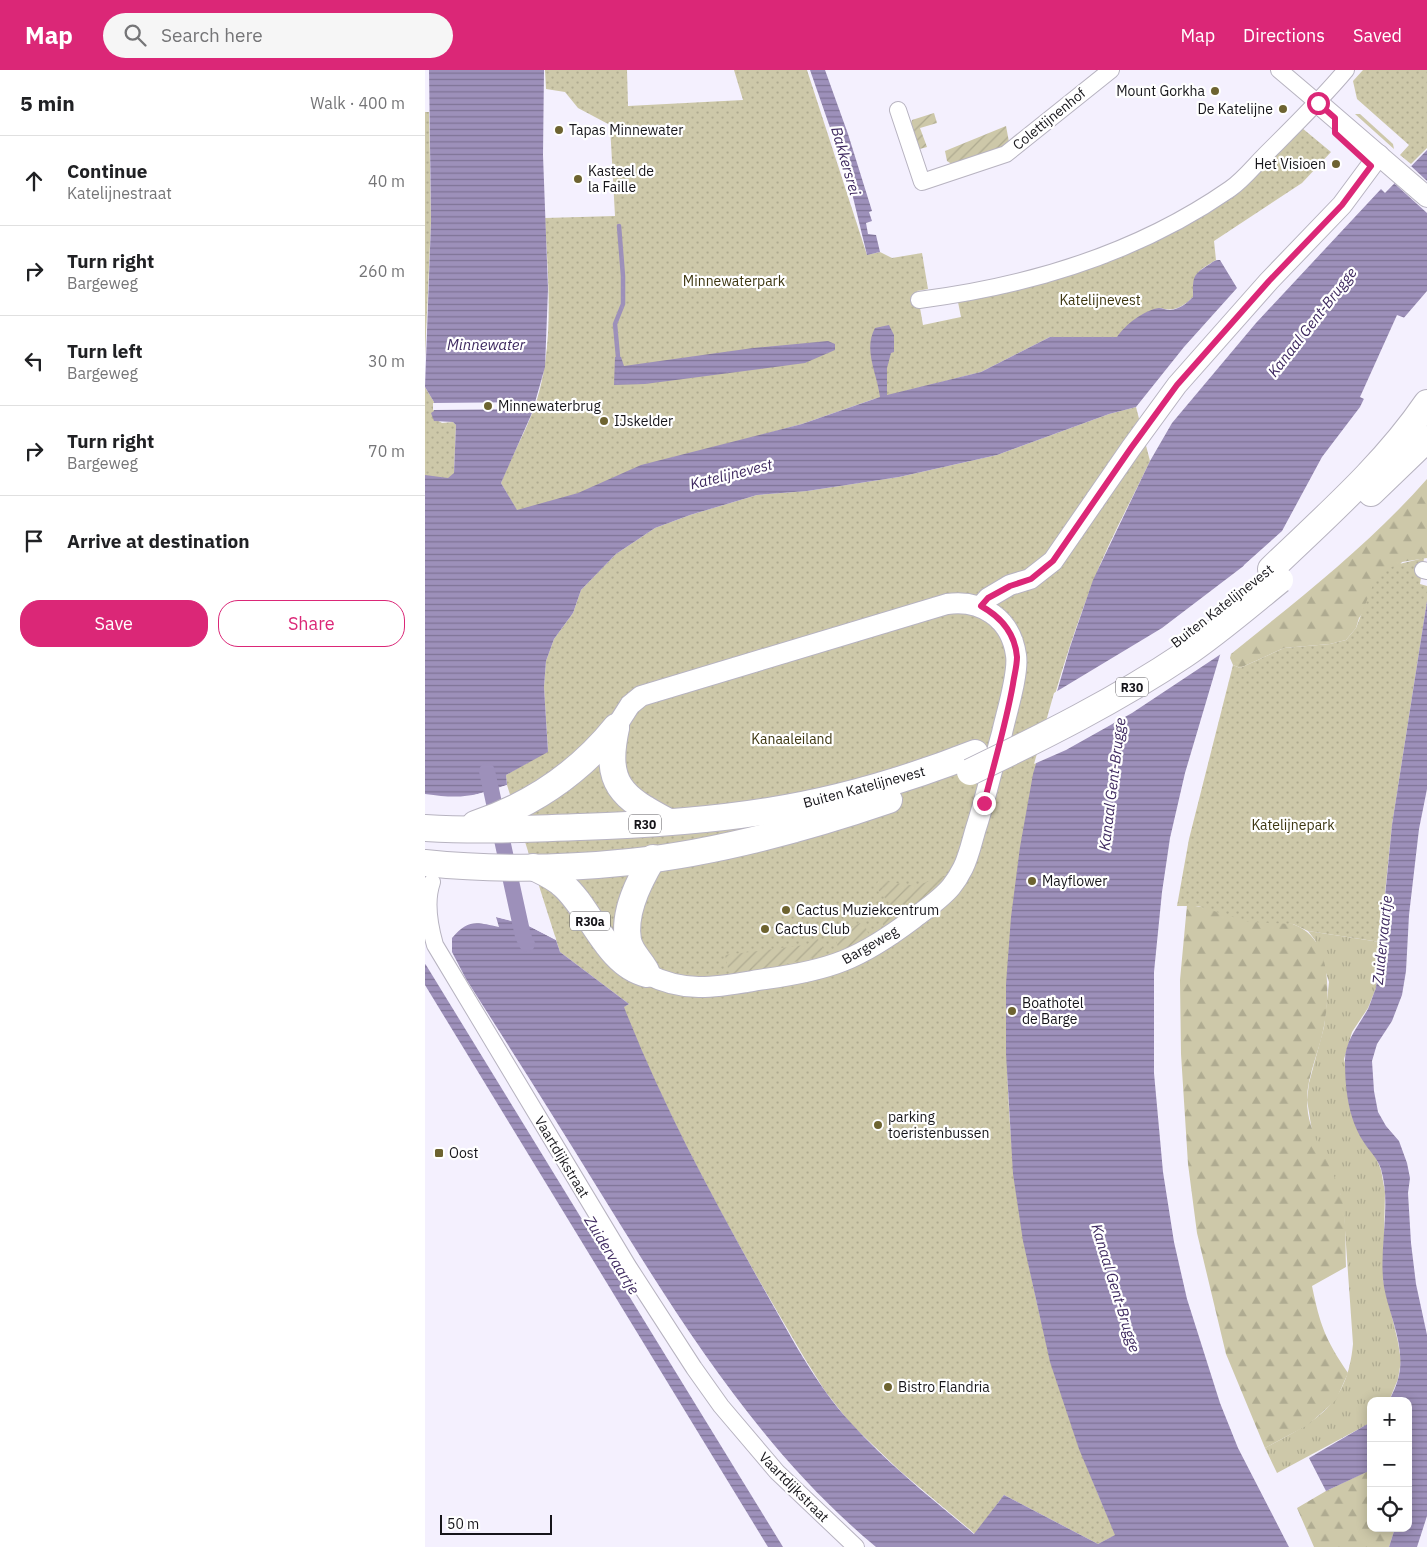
<!DOCTYPE html>
<html lang="en">
<head>
<meta charset="utf-8">
<style>
  :root { --surface:#fff; --page:#f6f6f6; --text:#202124; --muted:#757577; --line:#e0e0e0; --accent:#db2777 }
  body { margin:0; font-family:"IBM Plex Sans",sans-serif; background:var(--page); color:var(--text) }
  .controls { position:absolute; right:15px; bottom:15px; display:grid; overflow:hidden; border-radius:10px; box-shadow:0 2px 12px #0003 }
  .controls button { width:45px; height:45px; display:grid; place-items:center; padding:0; border:0; border-bottom:1px solid var(--line); background:var(--surface); color:var(--text); font:25px sans-serif }
  .scale { position:absolute; left:15px; bottom:12px; width:112px; box-sizing:border-box; padding-left:5px; border:2px solid #16151a; border-top:0; font-size:14px; line-height:18px; white-space:nowrap; color:#16151a; -webkit-text-stroke:4px #fff; paint-order:stroke }
  .stop { position:absolute; width:15px; height:15px; margin:-11px; border:4px solid #db2777; border-radius:50%; background:#fff }
  .stop.end { background:#db2777; border-color:#fff; box-shadow:0 1px 5px #0008 }
  .list { margin:0; padding:0; list-style:none }
  h2 { display:flex; justify-content:space-between; align-items:center; height:65px; margin:0; padding:0 20px; font-size:21px }
  h2 small { font-size:16px; font-weight:400; color:var(--muted) }
  .list li { display:grid; grid-template-columns:32px 1fr auto; gap:15px; align-items:center; box-sizing:border-box; height:90px; padding:0 20px; border-top:1px solid var(--line) }
  .list b { display:block; font-size:19px; white-space:nowrap }
  .list p { margin:0; font-size:16px; white-space:nowrap; color:var(--muted) }
  .list em { font-size:16px; font-style:normal; color:var(--muted) }
  .actions { display:flex; gap:10px; padding:15px 20px }
  .actions a { flex:1; padding:11px 0; border:1px solid var(--accent); border-radius:20px; text-align:center; font-size:18px; color:var(--accent) }
  .actions .main { background:var(--accent); color:#fff }
  .icon { flex:none; width:28px; height:28px; fill:none; stroke:currentColor; stroke-width:2; stroke-linecap:round; stroke-linejoin:round }
  .map { position:relative; flex:none; width:1002px; height:1477px; overflow:hidden }
  header { display:flex; align-items:center; gap:30px; box-sizing:border-box; height:70px; padding:0 25px; background:var(--accent); color:#fff }
  header strong { font-size:24px }
  nav { display:flex; gap:28px; margin-inline-start:auto; font-size:18px }
  .search { width:350px; height:45px; background:var(--page); display:flex; align-items:center; gap:12px; box-sizing:border-box; padding:0 18px; border-radius:28px; color:var(--muted); font-size:19px }
  main { display:flex }
  aside { flex:1; background:var(--surface) }
  .map>svg:first-child { display:block }
</style>
</head>
<body>
<header>
<strong>Map</strong>
<div class="search"><svg class="icon" aria-label="search" viewBox="0 0 24 24"><circle cx="10" cy="10" r="6"/><path d="M15 15l6 6"/></svg>Search here</div>
<nav><a>Map</a><a>Directions</a><a>Saved</a></nav>
</header>
<main>
<aside>
<h2>5 min<small>Walk · 400 m</small></h2>
<ul class="list">
<li><svg class="icon" aria-label="ahead" viewBox="0 0 24 24"><path d="M12 20V5M6 11l6-6 6 6"/></svg><div><b>Continue</b><p>Katelijnestraat</p></div><em>40 m</em></li>
<li><svg class="icon" aria-label="right" viewBox="0 0 24 24"><path d="M7 20v-9h11M14 6l5 5-5 5"/></svg><div><b>Turn right</b><p>Bargeweg</p></div><em>260 m</em></li>
<li><svg class="icon" aria-label="left" viewBox="0 0 24 24"><path d="M17 20v-9H6M10 6l-5 5 5 5"/></svg><div><b>Turn left</b><p>Bargeweg</p></div><em>30 m</em></li>
<li><svg class="icon" aria-label="right" viewBox="0 0 24 24"><path d="M7 20v-9h11M14 6l5 5-5 5"/></svg><div><b>Turn right</b><p>Bargeweg</p></div><em>70 m</em></li>
<li><svg class="icon" aria-label="arrive" viewBox="0 0 24 24"><path d="M6 21V4h12l-3 4 3 4H6"/></svg><div><b>Arrive at destination</b></div></li>
</ul>
<div class="actions"><a class="main">Save</a><a>Share</a></div>
</aside>
<div class="map">
<svg width="1002" height="1477" viewBox="0 0 1002 1477">
  <defs>
    <pattern id="grass-tufts" width="24" height="20" patternUnits="userSpaceOnUse" patternTransform="scale(1.25)"><rect width="24" height="20" fill="#cdc8a9"/><path d="M3 7l-1-3M5 7V3M7 7l1-3M15 17l-1-3M17 17v-4M19 17l1-3" fill="none" stroke="#afab91"/></pattern>
    <pattern id="forest-firs" width="22" height="20" patternUnits="userSpaceOnUse" patternTransform="scale(1.25)"><rect width="22" height="20" fill="#cdc8a9"/><path d="M5 1l3.5 6h-7zM16 11l3.5 6h-7z" fill="#afab91"/></pattern>
    <pattern id="park-dots" width="8" height="8" patternUnits="userSpaceOnUse" patternTransform="scale(1.25)"><rect width="8" height="8" fill="#cdc8a9"/><path d="M2 2h.1M6 6h.1" fill="none" stroke="#afab91" stroke-width="1.8" stroke-linecap="round"/></pattern>
    <pattern id="garden-furrows" width="10" height="10" patternUnits="userSpaceOnUse" patternTransform="scale(1.25)"><rect width="10" height="10" fill="#cdc8a9"/><path d="M-1 1l2-2M0 10L10 0M9 11l2-2" fill="none" stroke="#afab91"/></pattern>
    <pattern id="water-rules" width="6" height="5" patternUnits="userSpaceOnUse" patternTransform="scale(1.25)"><rect width="6" height="5" fill="#9d90ba"/><path d="M0 2.5h6" fill="none" stroke="#7f7496"/></pattern>
  </defs>
  <rect width="100%" height="100%" fill="#f4f0fe"/>
  <!-- grass -->
  <g fill="url(#grass-tufts)">
    <polygon points="930,44 935,44 968,74 969,79"/>
    <path d="M883,861l72,11 -4,46 -8,20 -16,24 -8,27 20,83 11,13 6,15 4,22 -2,87 15,63 3,19 -3,18 -9,22h-18l-1,22 -93,50 -12,-25c51,-27 82,-41 88,-104l-9,-128 -4,-23 -27,-56 -6,-37 2,-17 15,-56 5,-45 -14,-42z"/>
  </g>
  <!-- forest -->
  <g fill="url(#forest-firs)">
    <path d="M1002,409v79l-25,4 -43,56 -3,10 -10,12 -16,4 -46,4 -44,20 -7,-3 -3,-7 1,-4c68,-55 138,-109 196,-175z"/>
    <path d="M762,835c22,2 45,8 67,13 11,3 32,3 41,7 37,14 35,69 29,101 -4,24 -17,49 -17,74 0,36 23,59 33,91 7,24 5,51 6,76l-34,19c8,39 13,53 36,87l-12,27 -28,25 -43,23 -39,-94 -29,-121 -9,-69 -7,-110 -1,-74z"/>
    <polygon points="945,1400 946,1458 970,1458 964,1477 889,1477 872,1438 901,1421"/>
  </g>
  <!-- park -->
  <g fill="url(#park-dots)">
    <path d="M120,0h82l1,36 115,-6 -9,-30h73l60,185 13,-3 12,6 30,-5 6,36 -11,2 6,34 38,-8 -3,-15 203,-67 141,-107 29,24 -29,31 -88,58 2,19c-19,12 -23,12 -23,37 -10,10 -19,15 -33,11l-43,29h-67l-69,35 -107,27 -72,25 -48,13 -212,68 -25,6 -16,-28c9,-23 21,-45 31,-69 24,-61 16,-133 13,-196l70,-2 -5,-91 -32,-17 -13,-16 -19,-3z"/>
    <polygon points="938,0 1002,0 1002,78 986,94 975,85 984,75 932,29 928,11"/>
    <polygon points="0,42 4,42 6,151 0,288"/>
    <polygon points="0,317 9,332 10,349 17,353 28,352 31,355 29,403 0,484"/>
    <path d="M711,337l14,54c-19,40 -41,80 -57,121 -121,310 -116,651 23,953l-18,9 -94,-49 -29,39 -75,-63 -50,-48 -25,-32 -20,-32c-68,-115 -132,-228 -182,-352l6,-3 -69,-52 -53,-167 -1,-10 42,-24 -4,-64 2,-26 8,-22 19,-26 8,-23 35,-36 39,-26 35,-13 67,-20 50,-4 92,-14 98,-22 112,-41z"/>
    <polygon points="999,488 995,514 1002,516 1002,531 967,755 955,872 883,861 868,854 824,852 773,836 752,836 764,769 808,595 815,598 859,578 905,574 921,570 931,558 951,507 970,495"/>
  </g>
  <!-- garden -->
  <g fill="url(#garden-furrows)">
    <polygon points="509,43 512,53 495,58 502,77 491,80 485,57 487,50"/>
    <polygon points="581,56 584,72 573,81 528,95 522,91 520,81"/>
    <path d="M517,806h4l1,3 -62,52 -6,-19 11,-8 -14,-17 2,-6 4,-2c27,8 34,9 60,-3z"/>
    <polygon points="435,853 440,856 446,870 422,883 420,878 414,881 410,866"/>
    <polygon points="393,869 401,885 360,894 361,899 305,907 300,885 380,875"/>
  </g>
  <!-- water -->
  <g fill="url(#water-rules)">
    <path d="M4,0h115l-1,85 5,134 -3,78 -13,46 -31,70 16,27 61,-17 63,-28 161,-41 78,-27c-3,-24 -17,-47 -5,-69l14,-3 5,10v17l-3,1 -4,15v27l94,-23 69,-35h67c8,-12 27,-27 42,-29 3,0 7,2 11,2 10,-1 16,-6 23,-13 0,-20 -1,-22 17,-33 4,-3 5,-4 10,-4l17,28 -53,59 -48,60 -27,7 -112,41 -98,22 -92,14 -50,4 -67,20 -35,13 -39,26 -35,36 -8,23 -19,26 -8,22 -2,26 4,65 -42,23 1,10c-33,12 -47,14 -82,9v-319l23,3 6,-5 2,-48 -3,-3 -19,-1 -3,-8 3,-2v-9l-9,-15 6,-166z"/>
    <polygon points="385,0 400,0 423,64 447,141 444,142 447,151 441,153 443,164 451,165 455,182 442,185 425,115"/>
    <path d="M1002,80v141l-25,29 -42,87 -38,50 -40,74 -38,34 -19,73 -40,135 -15,65 -8,54 -8,80v101l9,99 11,70 13,57 33,104 18,45 51,99h-413c-118,-98 -199,-231 -279,-360 -43,-70 -87,-139 -131,-208l-14,-27v-14c16,-19 24,-16 47,-11l-3,-10 31,8 29,15 4,12 69,52 -5,3c38,97 86,186 137,277 27,47 53,99 90,139 37,41 81,76 123,111l30,-39 94,49 17,-9 -36,-86 -29,-87 -27,-121 -10,-67 -7,-120v-70l5,-67 9,-70 13,-73 37,-127 23,-67 57,-119 22,-38 84,-100 125,-134 4,4z"/>
    <polygon points="403,271 410,274 410,280 380,293 220,314 189,315 190,287 196,287 199,296 328,278"/>
    <path d="M1002,531v188l-8,40 -10,86 -3,56 -4,24 -10,26 -15,23 -5,17 2,30 4,21 8,14 13,15 8,22 3,15 -2,15 3,50 5,41 11,51v181l-10,31h-28l6,-19h13v-127h-19c5,-10 10,-21 11,-32 3,-28 -11,-55 -16,-82 -6,-39 8,-80 -3,-118 -4,-12 -12,-18 -18,-28 -15,-24 -18,-53 -18,-81 0,-19 14,-35 23,-51 3,-7 5,-14 8,-21l16,-163z"/>
    <polygon points="0,894 1,895 358,1477 343,1477 0,915"/>
    <polygon points="946,1352 946,1400 901,1421 884,1388"/>
  </g>
  <!-- pier -->
  <g fill="#f4f0fe">
    <polygon points="986,96 1002,111 1002,143 970,114"/>
    <polygon points="972,245 980,248 941,330 935,327"/>
    <polygon points="113,332 111,339 8,340 8,333"/>
    <polygon points="833,485 821,497 799,582 707,643 641,680 609,694 629,623 737,558"/>
    <polygon points="82,715 82,717 41,730 40,728"/>
    <polygon points="71,845 103,853 130,866 131,870 102,855 71,847"/>
  </g>
  <g fill="none" stroke-linecap="round" stroke-linejoin="round">
    <!-- stream -->
    <polyline stroke="#9d90ba" stroke-width="4.5" points="193,287 190,254 198,234 198,206 194,156"/>
    <!-- canal -->
    <polyline stroke="#9d90ba" stroke-width="16" points="62,701 98,866 102,874"/>
    <defs>
      <g id="minor">
        <polyline points="854,0 893,33"/>
        <polyline points="473,40 497,112 581,84 686,0"/>
        <path d="M494,230c110,-14 219,-47 311,-111 13,-9 24,-23 35,-34 28,-28 56,-55 81,-85"/>
        <polyline points="998,500 1002,501"/>
        <path d="M7,812c-7,20 -3,42 3,63l193,321 66,102 27,38 56,66 79,75"/>
      </g>
      <g id="tertiary">
        <polyline points="893,33 1002,127"/>
        <polyline points="556,536 563,528 585,515 605,509 628,491 706,378 752,315 844,211 917,135 954,85"/>
        <path d="M191,657l14,-22 11,-9 306,-92c35,-5 64,15 69,51 3,19 -10,59 -14,78 -9,32 -16,64 -26,95 -4,13 -7,28 -13,40 -3,6 -8,14 -12,19 -10,12 -25,22 -38,32 -53,40 -82,51 -148,60 -44,7 -77,16 -118,-5"/>
      </g>
      <g id="primary">
        <polyline points="946,423 1002,369"/>
        <path d="M846,499c54,-52 113,-103 156,-166"/>
        <path d="M191,658c-12,56 5,69 53,94"/>
        <path d="M50,754c57,-19 103,-50 141,-97"/>
        <path d="M0,758c52,3 103,1 155,-1 63,-2 126,-6 188,-16 71,-11 141,-32 207,-58"/>
        <path d="M0,793c67,7 138,6 205,-1 84,-9 180,-35 259,-62"/>
        <path d="M108,797c10,5 22,10 30,18 28,24 44,80 84,89"/>
        <path d="M221,901c-6,-11 -16,-19 -18,-31 -5,-28 11,-59 25,-82"/>
      </g>
    </defs>
    <!-- minor casing -->
    <use href="#minor" stroke="#b7b3c0" stroke-width="18"/>
    <!-- tertiary casing -->
    <use href="#tertiary" stroke="#b7b3c0" stroke-width="22"/>
    <!-- primary casing -->
    <use href="#primary" stroke="#b7b3c0" stroke-width="28"/>
    <!-- minor -->
    <use href="#minor" stroke="#fff" stroke-width="16"/>
    <!-- tertiary -->
    <use href="#tertiary" stroke="#fff" stroke-width="20"/>
    <!-- primary -->
    <use href="#primary" stroke="#fff" stroke-width="26"/>
    <defs>
      <path id="primary-bridge" d="M545,702c73,-35 147,-72 214,-117 34,-23 65,-50 96,-75"/>
    </defs>
    <!-- primary-bridge casing -->
    <use href="#primary-bridge" stroke="#b7b3c0" stroke-width="28" stroke-linecap="butt"/>
    <!-- primary-bridge -->
    <use href="#primary-bridge" stroke="#fff" stroke-width="26"/>
  </g>
  <g fill="none" stroke-linecap="round" stroke-linejoin="round">
    <!-- route -->
    <path stroke="#db2777" stroke-width="6" d="M559,733c10,-39 22,-79 29,-119 1,-8 4,-18 4,-27 -2,-23 -16,-40 -36,-51l7,-8 22,-12 21,-7 22,-18 78,-113 46,-63 92,-104 73,-76 29,-39 -36,-33v-15l-17,-15"/>
  </g>
  <!-- markers -->
  <g fill="#6d6330" stroke="#fff" stroke-width="2">
    <circle cx="790" cy="21" r="5"/>
    <circle cx="858" cy="39" r="5"/>
    <circle cx="134" cy="60" r="5"/>
    <circle cx="911" cy="94" r="5"/>
    <circle cx="153" cy="109" r="5"/>
    <circle cx="63" cy="336" r="5"/>
    <circle cx="179" cy="351" r="5"/>
    <circle cx="607" cy="811" r="5"/>
    <circle cx="361" cy="840" r="5"/>
    <circle cx="340" cy="859" r="5"/>
    <circle cx="587" cy="941" r="5"/>
    <circle cx="453" cy="1055" r="5"/>
    <rect x="9" y="1078" width="10" height="10" rx="2.5"/>
    <circle cx="463" cy="1317" r="5"/>
  </g>
  <g text-anchor="middle" dominant-baseline="central" stroke-width="4.5" stroke-linejoin="round" paint-order="stroke">
    <!-- shield labels -->
    <g fill="#fff" stroke="#5c5b5f" stroke-width="1">
      <rect x="691" y="607.5" width="32" height="19" rx="4"/>
      <rect x="204" y="744.5" width="32" height="19" rx="4"/>
      <rect x="145" y="841.5" width="40" height="19" rx="4"/>
    </g>
    <g font-size="12" font-weight="bold" fill="#16151a">
      <text x="707" y="617">R30</text>
      <text x="220" y="754">R30</text>
      <text x="165" y="851">R30a</text>
    </g>
    <!-- poi labels -->
    <g font-size="14" fill="#16151a" stroke="#fff" text-anchor="start">
      <text x="780" y="21" text-anchor="end">Mount Gorkha</text>
      <text x="848" y="39" text-anchor="end">De Katelijne</text>
      <text x="144" y="60">Tapas Minnewater</text>
      <text x="901" y="94" text-anchor="end">Het Visioen</text>
      <text x="163" y="101">Kasteel de<tspan x="163" dy="16">la Faille</tspan></text>
      <text x="73" y="336">Minnewaterbrug</text>
      <text x="189" y="351">IJskelder</text>
      <text x="617" y="811">Mayflower</text>
      <text x="371" y="840">Cactus Muziekcentrum</text>
      <text x="350" y="859">Cactus Club</text>
      <text x="597" y="933">Boathotel<tspan x="597" dy="16">de Barge</tspan></text>
      <text x="463" y="1047">parking<tspan x="463" dy="16">toeristenbussen</tspan></text>
      <text x="24" y="1083">Oost</text>
      <text x="473" y="1317">Bistro Flandria</text>
    </g>
    <!-- street labels -->
    <g font-size="14" fill="#16151a" stroke="#fff">
      <text transform="translate(624 49) rotate(-39)">Colettijnenhof</text>
      <text transform="translate(797 536) rotate(-38)">Buiten Katelijnevest</text>
      <text transform="translate(439 717) rotate(-15)">Buiten Katelijnevest</text>
      <text transform="translate(445 875) rotate(-30)">Bargeweg</text>
      <text transform="translate(137 1087) rotate(59)">Vaartdijkstraat</text>
      <text transform="translate(369 1417) rotate(45)">Vaartdijkstraat</text>
    </g>
    <!-- park labels -->
    <g font-size="14" fill="#3d3610" stroke="#fff">
      <text x="309" y="211">Minnewaterpark</text>
      <text x="675" y="230">Katelijnevest</text>
      <text x="367" y="669">Kanaaleiland</text>
      <text x="868" y="755">Katelijnepark</text>
    </g>
    <!-- water labels -->
    <g font-size="15" font-style="italic" fill="#3f2a60" stroke="#fff">
      <text transform="translate(421 91) rotate(74)">Bakkersrei</text>
      <text transform="translate(887 252) rotate(-52)">Kanaal Gent-Brugge</text>
      <text x="61" y="274">Minnewater</text>
      <text transform="translate(306 404) rotate(-14)">Katelijnevest</text>
      <text transform="translate(687 714) rotate(-83)">Kanaal Gent-Brugge</text>
      <text transform="translate(957 870) rotate(-84)">Zuidervaartje</text>
      <text transform="translate(187 1185) rotate(58)">Zuidervaartje</text>
      <text transform="translate(691 1218) rotate(73)">Kanaal Gent-Brugge</text>
    </g>
  </g>
</svg>
<div class="controls">
<button>+</button>
<button>−</button>
<button><svg class="icon" aria-label="locate" viewBox="0 0 24 24"><circle cx="12" cy="12" r="6"/><path d="M12 2v4M12 18v4M2 12h4M18 12h4"/></svg></button>
</div>
<div class="scale">50 m</div>
<div class="stop" style="left:893px;top:33px"></div>
<div class="stop end" style="left:559px;top:733px"></div>
</div>
</main>
</body>
</html>
